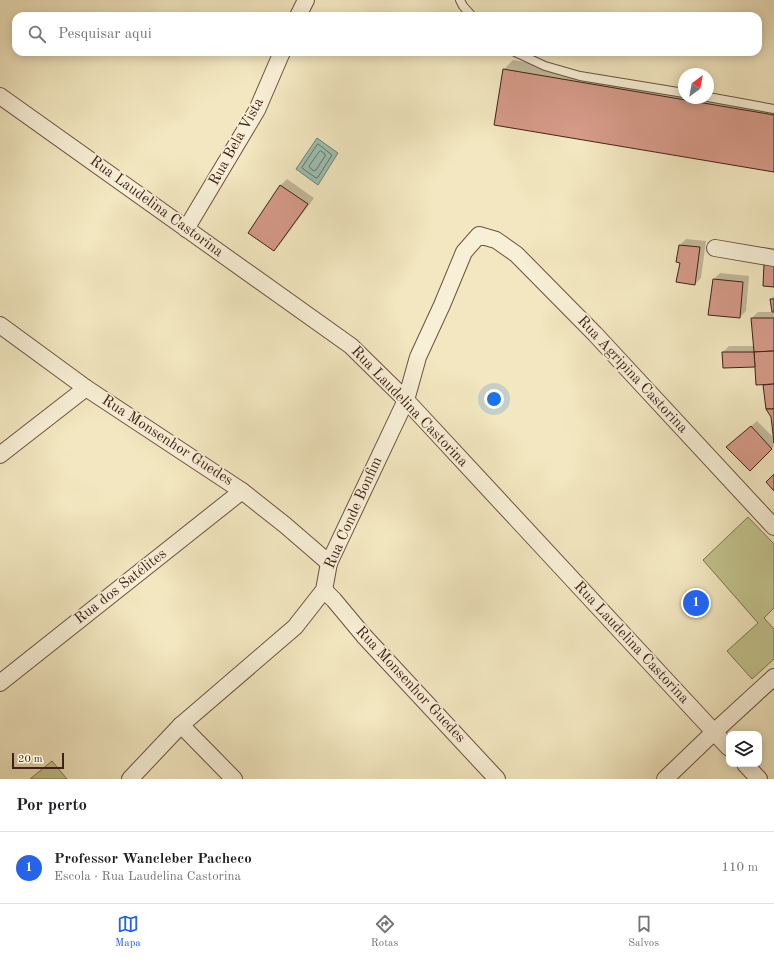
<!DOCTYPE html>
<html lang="pt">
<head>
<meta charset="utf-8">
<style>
  :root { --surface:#fff; --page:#f2f2f2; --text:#202124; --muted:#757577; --line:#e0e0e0; --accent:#2563eb }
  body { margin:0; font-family:"Old Standard TT",serif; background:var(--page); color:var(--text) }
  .controls { position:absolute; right:12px; bottom:12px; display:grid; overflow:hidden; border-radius:8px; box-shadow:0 2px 10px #0003 }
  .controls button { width:36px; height:36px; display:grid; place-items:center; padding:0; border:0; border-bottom:1px solid var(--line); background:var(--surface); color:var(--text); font:20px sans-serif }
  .compass { position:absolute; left:678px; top:68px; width:36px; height:36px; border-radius:50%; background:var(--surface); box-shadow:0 2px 10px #0003; rotate:32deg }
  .scale { position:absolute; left:12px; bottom:10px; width:52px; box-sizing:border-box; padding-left:4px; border:2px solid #3f2117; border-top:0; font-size:11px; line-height:14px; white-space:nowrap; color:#3f2117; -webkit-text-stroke:3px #f7efd6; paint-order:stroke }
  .you { position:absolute; left:494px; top:399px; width:14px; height:14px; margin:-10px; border:3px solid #fff; border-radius:50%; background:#1a73e8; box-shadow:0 0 0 6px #1a73e833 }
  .badge { display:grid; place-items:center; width:26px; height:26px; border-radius:50%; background:var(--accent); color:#fff; font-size:13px; font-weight:700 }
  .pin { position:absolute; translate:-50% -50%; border:2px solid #fff; box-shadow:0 1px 4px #0006 }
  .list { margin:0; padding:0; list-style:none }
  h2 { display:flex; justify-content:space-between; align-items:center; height:52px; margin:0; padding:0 16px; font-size:17px }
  h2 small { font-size:13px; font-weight:400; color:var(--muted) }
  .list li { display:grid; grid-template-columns:26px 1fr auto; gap:12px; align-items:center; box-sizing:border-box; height:72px; padding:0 16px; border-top:1px solid var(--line) }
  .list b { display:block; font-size:15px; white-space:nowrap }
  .list p { margin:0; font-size:13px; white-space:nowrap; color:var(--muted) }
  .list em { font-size:13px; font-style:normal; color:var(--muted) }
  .icon { flex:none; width:22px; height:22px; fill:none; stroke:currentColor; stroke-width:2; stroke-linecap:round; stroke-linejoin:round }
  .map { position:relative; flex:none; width:774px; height:779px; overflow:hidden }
  .search { position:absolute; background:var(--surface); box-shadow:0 2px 10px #0003; left:12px; right:12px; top:12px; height:44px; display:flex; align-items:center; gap:10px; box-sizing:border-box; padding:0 14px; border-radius:12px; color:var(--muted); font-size:15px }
  .sheet { height:124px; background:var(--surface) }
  nav { display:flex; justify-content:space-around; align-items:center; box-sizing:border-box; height:56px; border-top:1px solid var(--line); background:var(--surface); font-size:11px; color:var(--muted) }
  nav a { display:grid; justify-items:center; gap:2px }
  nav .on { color:var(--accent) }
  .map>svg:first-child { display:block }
</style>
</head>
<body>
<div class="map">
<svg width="774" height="779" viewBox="0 0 774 779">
  <rect width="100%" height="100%" fill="#f2e7c0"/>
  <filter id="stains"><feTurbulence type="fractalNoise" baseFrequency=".005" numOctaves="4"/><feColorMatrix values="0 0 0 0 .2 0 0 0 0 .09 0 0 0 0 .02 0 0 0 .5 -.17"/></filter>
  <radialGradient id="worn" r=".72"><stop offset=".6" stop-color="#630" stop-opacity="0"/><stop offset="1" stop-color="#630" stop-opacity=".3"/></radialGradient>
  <!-- green -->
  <g fill="#c1c38d" stroke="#807252">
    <polygon points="748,517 774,544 774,608 764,618 774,629 774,659 752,679 727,651 758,623 703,560"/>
    <polygon points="52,761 67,779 30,779"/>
  </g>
  <!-- water -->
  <polygon fill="#9bc0b2" stroke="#768074" points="317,138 338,153 318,185 296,169"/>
  <!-- shadow -->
  <g fill="#0003">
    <polygon points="513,60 684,89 684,98 708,98 708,93 774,104 774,171 504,69"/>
    <polygon points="287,179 314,198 280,244 274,250 249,232 281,185"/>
    <polygon points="686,239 706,241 701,278 695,284 682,263 677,261 680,245"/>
    <polygon points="720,273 749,276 746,311 740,317 709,314 714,279"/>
    <polygon points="774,296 774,438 772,417 767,409 764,384 756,366 723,352 729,346 754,346 752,318 758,312 773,312 771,299"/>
    <polygon points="757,421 774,438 774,446 750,470 734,441"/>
  </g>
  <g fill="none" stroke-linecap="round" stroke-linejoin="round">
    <!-- shore -->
    <g stroke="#6d7064" stroke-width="1">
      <polygon points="318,144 332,155 318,177 316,178 302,168"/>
      <polygon points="321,151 325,154 325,156 316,170 314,171 310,168 309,166 319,152"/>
    </g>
  </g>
  <!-- building -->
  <g fill="#d59a88" stroke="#3f2117">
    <polygon points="503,69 774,115 774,172 494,125"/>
    <polygon points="280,185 308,204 274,251 248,233"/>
    <polygon points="679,245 700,247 695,285 676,282 680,263 676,262"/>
    <polygon points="764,264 774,265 774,287 763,286"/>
    <polygon points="713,279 743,282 740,318 708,315"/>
    <polygon points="770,299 774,299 774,312 772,312"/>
    <polygon points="751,318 774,318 774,351 754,352"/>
    <polygon points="774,351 774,384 756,385 754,352"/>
    <polygon points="722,352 754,352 755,367 723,368"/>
    <polygon points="774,384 774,409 766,409 763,385"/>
    <polygon points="766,409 774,409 774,443 771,417"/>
    <polygon points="751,426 772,449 750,471 726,447"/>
    <polygon points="774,474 774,491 766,482"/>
  </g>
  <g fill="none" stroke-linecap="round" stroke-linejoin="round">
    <defs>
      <g id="lane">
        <polyline points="460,0 463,6 472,16"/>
        <polyline points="515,52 545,66 580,76 684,93"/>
        <polyline points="708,97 774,109"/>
      </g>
      <g id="street">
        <polyline points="298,16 306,0"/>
        <polyline points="0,96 351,346 406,400 729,748"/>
        <polyline points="186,229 257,110 282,52"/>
        <polyline points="715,248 774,258"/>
        <polyline points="0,325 86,388 242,491 285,525 329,563"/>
        <polyline points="0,455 86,388"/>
        <polyline points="324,590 334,600 364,636 497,779"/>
        <polyline points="0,683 242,491"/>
        <polyline points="181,725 234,779"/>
        <polyline points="745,764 759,779"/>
        <polyline points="130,779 181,725 295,627 324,590 329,563 406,400 418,357 442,305 464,252 479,235 496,240 516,254 595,334 774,527"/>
        <polyline points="665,779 714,732 774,677"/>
      </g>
    </defs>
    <!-- lane casing -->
    <use href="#lane" stroke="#6c5241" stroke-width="10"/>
    <!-- street casing -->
    <use href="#street" stroke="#6c5241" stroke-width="18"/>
    <!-- lane -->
    <use href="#lane" stroke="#f7efd6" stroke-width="8"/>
    <!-- street -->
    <use href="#street" stroke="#f7efd6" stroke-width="16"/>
  </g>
  <g text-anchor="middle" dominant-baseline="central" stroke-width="3.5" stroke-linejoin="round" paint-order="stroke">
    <!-- street labels -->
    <g font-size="15" fill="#3f2117" stroke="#f7efd6">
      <text transform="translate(237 142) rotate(-61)">Rua Bela Vista</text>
      <text transform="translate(156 207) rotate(36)">Rua Laudelina Castorina</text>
      <text transform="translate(632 375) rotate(47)">Rua Agripina Castorina</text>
      <text transform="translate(409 407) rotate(46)">Rua Laudelina Castorina</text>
      <text transform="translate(167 441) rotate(33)">Rua Monsenhor Guedes</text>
      <text transform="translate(354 513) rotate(-66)">Rua Conde Bonfim</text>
      <text transform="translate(121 587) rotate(-38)">Rua dos Satélites</text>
      <text transform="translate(631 643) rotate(47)">Rua Laudelina Castorina</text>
      <text transform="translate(410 685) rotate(47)">Rua Monsenhor Guedes</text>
    </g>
  </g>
  <rect width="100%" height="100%" filter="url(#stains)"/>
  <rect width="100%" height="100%" fill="url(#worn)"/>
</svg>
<div class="controls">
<button><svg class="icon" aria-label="layers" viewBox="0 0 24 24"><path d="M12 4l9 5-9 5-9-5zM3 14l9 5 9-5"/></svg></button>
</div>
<svg class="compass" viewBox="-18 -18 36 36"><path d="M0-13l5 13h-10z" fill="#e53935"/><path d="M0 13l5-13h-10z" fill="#757577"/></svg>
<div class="scale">20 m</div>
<div class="you"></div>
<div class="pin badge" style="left:696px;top:603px">1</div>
<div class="search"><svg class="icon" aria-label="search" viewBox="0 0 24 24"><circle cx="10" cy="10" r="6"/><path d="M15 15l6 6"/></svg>Pesquisar aqui</div>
</div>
<section class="sheet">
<h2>Por perto<small></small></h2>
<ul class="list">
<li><span class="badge">1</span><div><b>Professor Wancleber Pacheco</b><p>Escola · Rua Laudelina Castorina</p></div><em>110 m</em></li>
</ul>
</section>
<nav>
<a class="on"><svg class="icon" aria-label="map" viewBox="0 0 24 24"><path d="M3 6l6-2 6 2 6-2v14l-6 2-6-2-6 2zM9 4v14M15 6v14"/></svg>Mapa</a>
<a><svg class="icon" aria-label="directions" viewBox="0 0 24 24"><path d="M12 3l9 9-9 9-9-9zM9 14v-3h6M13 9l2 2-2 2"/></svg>Rotas</a>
<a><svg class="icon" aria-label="saved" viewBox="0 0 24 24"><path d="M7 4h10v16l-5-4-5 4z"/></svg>Salvos</a>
</nav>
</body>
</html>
